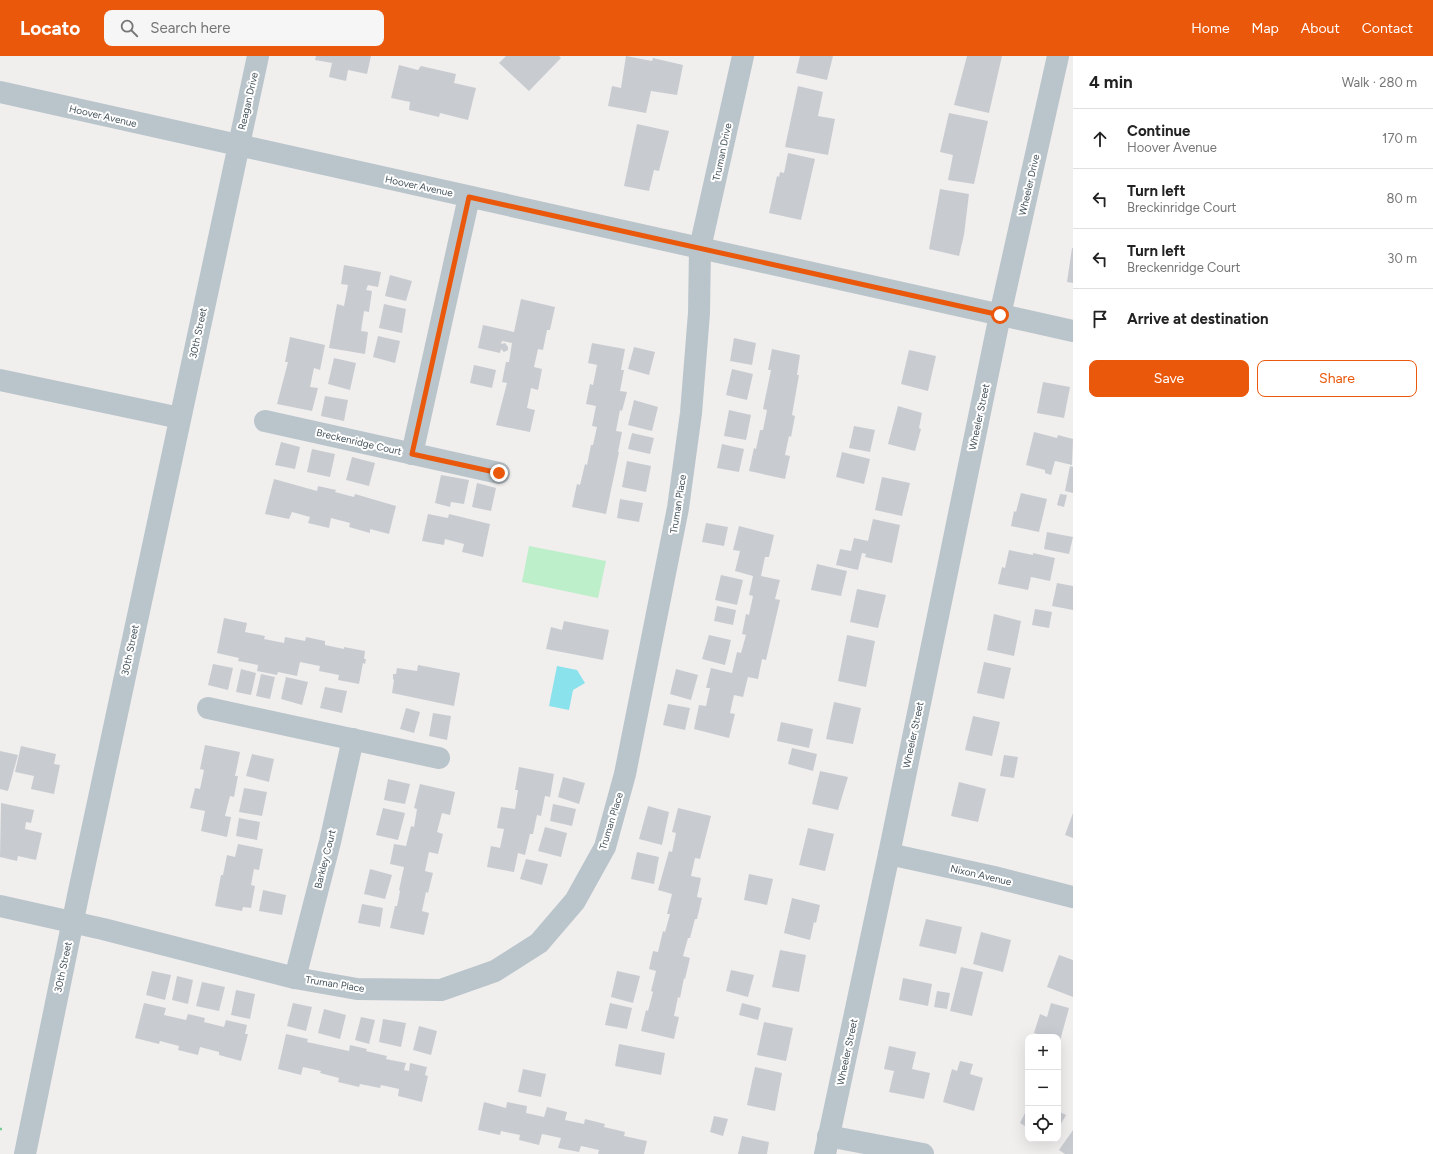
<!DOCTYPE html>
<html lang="en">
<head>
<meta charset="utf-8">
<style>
  :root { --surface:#fff; --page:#f6f6f6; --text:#222; --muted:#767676; --line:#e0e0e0; --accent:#ea580c }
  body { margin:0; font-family:Figtree,sans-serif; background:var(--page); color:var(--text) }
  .controls { position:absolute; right:12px; bottom:12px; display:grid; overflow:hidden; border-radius:8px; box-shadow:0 4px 16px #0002 }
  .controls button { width:36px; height:36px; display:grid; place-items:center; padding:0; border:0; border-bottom:1px solid var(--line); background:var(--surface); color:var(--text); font:20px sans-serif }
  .stop { position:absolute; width:12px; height:12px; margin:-9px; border:3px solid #ea580c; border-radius:50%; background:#fff }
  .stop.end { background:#ea580c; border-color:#fff; box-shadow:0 1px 4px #0008 }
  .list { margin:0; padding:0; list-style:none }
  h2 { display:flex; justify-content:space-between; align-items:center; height:52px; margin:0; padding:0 16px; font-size:17px }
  h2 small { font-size:13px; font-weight:400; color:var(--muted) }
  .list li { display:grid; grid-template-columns:26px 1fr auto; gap:12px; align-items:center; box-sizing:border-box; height:60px; padding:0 16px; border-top:1px solid var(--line) }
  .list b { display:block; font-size:15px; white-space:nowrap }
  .list p { margin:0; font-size:13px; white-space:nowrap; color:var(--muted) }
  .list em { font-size:13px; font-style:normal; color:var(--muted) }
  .actions { display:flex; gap:8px; padding:12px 16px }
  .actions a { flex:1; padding:9px 0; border:1px solid var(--accent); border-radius:8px; text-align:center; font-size:14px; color:var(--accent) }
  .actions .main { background:var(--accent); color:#fff }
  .icon { flex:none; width:22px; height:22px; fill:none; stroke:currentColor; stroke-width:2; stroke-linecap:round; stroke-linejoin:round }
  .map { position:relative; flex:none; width:1073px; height:1098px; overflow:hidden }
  header { display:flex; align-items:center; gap:24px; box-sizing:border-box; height:56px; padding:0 20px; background:var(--accent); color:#fff }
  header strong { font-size:19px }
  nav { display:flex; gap:22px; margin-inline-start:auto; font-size:14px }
  .search { width:280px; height:36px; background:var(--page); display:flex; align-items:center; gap:10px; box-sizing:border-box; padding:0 14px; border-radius:8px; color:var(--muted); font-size:15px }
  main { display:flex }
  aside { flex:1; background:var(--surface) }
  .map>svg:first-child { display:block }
</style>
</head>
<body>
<header>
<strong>Locato</strong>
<div class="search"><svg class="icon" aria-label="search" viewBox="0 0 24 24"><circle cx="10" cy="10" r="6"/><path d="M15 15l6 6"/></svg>Search here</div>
<nav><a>Home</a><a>Map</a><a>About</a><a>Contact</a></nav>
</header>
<main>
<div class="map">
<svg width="1073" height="1098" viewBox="0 0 1073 1098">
  <rect width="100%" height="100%" fill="#f1eeee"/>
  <!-- green -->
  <polygon fill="#bcefca" points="529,490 606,505 598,542 522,526"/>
  <!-- water -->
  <polygon fill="#8ae2ec" points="557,610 577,614 585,627 573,634 569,654 549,650"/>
  <!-- building -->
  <g fill="#c8ccd1">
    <polygon points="316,0 371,0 367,18 348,14 346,25 329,21 332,7 315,4"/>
    <polygon points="506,0 559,0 561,2 529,35 499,7"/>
    <polygon points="626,0 652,5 653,2 683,9 677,39 651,35 646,57 608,50 612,30 621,32"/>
    <polygon points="800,0 833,0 827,24 796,17"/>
    <polygon points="967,0 1002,0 989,57 954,49"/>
    <polygon points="399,9 418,14 421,10 456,18 454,27 476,32 468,64 440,57 439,61 409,54 410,46 391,42"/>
    <polygon points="798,30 823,36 818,60 835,63 828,99 785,91"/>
    <polygon points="949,57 988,65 974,128 948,124 953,99 940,96"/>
    <polygon points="637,68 669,75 659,115 654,114 649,135 624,130"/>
    <polygon points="788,97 815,103 801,164 769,157 777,120 779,121 780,116 784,117"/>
    <polygon points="940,133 969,138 964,179 959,200 929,193"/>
    <polygon points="1072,192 1073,192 1073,227 1067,226"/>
    <polygon points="344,209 381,216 378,231 368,229 366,234 372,235 369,256 364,255 361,275 368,276 365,298 329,292 337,248 344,250 348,229 341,228"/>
    <polygon points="390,219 412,225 406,245 385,240"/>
    <polygon points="521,243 555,251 550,274 547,274 543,294 538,293 534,311 542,313 538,334 531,332 527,352 535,354 530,376 496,369 507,327 502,326 506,306 509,306 512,287 502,285 501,288 505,287 508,291 508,294 504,296 501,293 500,297 478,292 483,269 514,276"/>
    <polygon points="384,248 406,253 402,277 379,272"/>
    <polygon points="378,280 400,285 395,307 373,301"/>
    <polygon points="290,281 325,289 320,314 314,312 310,331 318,332 312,355 277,348 288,306 285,306"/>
    <polygon points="734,282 756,287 752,309 730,305"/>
    <polygon points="592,287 625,293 621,314 624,314 620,335 627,336 622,355 620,354 616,375 622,376 618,396 619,396 606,458 572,451 577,428 580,429 585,408 587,409 591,389 593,389 597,371 592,370 596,350 586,348 590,328 593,329 597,309 588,307"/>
    <polygon points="634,291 655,296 649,319 628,313"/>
    <polygon points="772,293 800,299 797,319 799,319 792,359 795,360 791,381 789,380 785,399 790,400 785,423 749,415 754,392 756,393 760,374 763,374 767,354 763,353 771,314 768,314"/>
    <polygon points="909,294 936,300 928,335 901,328"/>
    <polygon points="334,302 356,307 350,334 328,328"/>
    <polygon points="474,309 496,314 492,332 470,327"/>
    <polygon points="732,313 753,318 747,344 726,339"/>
    <polygon points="1043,326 1070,331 1064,362 1037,357"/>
    <polygon points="325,340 348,344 344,365 321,360"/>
    <polygon points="634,344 658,351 652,375 628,369"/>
    <polygon points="898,350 922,357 919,372 921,373 915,395 888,388"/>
    <polygon points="729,354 751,359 746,384 724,380"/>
    <polygon points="854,370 875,374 870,396 849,392"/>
    <polygon points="1034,376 1057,382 1058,379 1073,383 1072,409 1055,405 1051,419 1045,417 1045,414 1026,409"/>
    <polygon points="632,377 654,382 650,398 628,393"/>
    <polygon points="281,386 300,391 295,413 275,409"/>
    <polygon points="722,388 744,393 739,416 717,412"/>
    <polygon points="312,393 335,398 330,421 307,416"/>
    <polygon points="842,396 870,403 864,428 836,421"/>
    <polygon points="352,401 375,407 369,430 346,424"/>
    <polygon points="627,405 651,410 646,436 622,431"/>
    <polygon points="1070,410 1073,411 1073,437 1065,435"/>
    <polygon points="441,419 469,424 464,448 451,446 450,451 435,447"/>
    <polygon points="882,421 910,427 902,460 875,454"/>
    <polygon points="274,423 317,435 318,430 336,434 335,436 354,441 355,438 396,450 389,478 370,473 370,477 349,471 350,467 331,462 329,472 308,467 310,461 292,456 289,463 265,458"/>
    <polygon points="477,427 496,432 491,455 472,451"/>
    <polygon points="1021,437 1047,443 1039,476 1011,470 1014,455 1016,456"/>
    <polygon points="1060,438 1067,439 1064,451 1057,449"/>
    <polygon points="620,443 643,447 639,466 617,462"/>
    <polygon points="428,458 448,462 449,458 490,468 483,501 462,496 464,488 445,483 444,489 422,485"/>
    <polygon points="873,463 900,469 892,507 865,501 866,498 862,497 858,514 836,509 840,493 851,495 854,482 868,485"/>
    <polygon points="706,467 728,471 724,490 702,486"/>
    <polygon points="739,470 774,479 769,501 765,501 761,520 780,524 775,543 780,544 766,604 762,603 758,623 748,621 743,641 734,639 730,657 735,658 729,682 694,673 699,649 706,650 710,632 706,632 711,612 732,617 737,596 741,597 746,579 742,578 746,558 749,559 753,540 749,539 753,520 735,515 740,495 733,494"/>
    <polygon points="1047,476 1073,481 1069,498 1044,493"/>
    <polygon points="1009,494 1033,499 1033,497 1055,502 1050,525 1031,521 1028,534 998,528 1002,511 1005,512"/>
    <polygon points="817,508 847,515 841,540 811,534"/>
    <polygon points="721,519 743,524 737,549 715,544"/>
    <polygon points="1057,527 1073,530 1073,554 1052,550"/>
    <polygon points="857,533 886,539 878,572 850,566"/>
    <polygon points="717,550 736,554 733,569 714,565"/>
    <polygon points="1035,553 1052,556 1049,572 1032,569"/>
    <polygon points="994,558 1021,565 1014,600 987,594"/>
    <polygon points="224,562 247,567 245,576 265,580 264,583 284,587 285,581 305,585 306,581 325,585 325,589 344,593 344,591 365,595 364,603 366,603 365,608 363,607 359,628 338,624 339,619 319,615 320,610 300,606 297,620 278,616 277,619 257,615 258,609 238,605 239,602 217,597"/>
    <polygon points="564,565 609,574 603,604 546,593 551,571 562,574"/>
    <polygon points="709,579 731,584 725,609 702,603"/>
    <polygon points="847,579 875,585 866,631 838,625"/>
    <polygon points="984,606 1011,612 1004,643 977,637"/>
    <polygon points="213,608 233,612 228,634 208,629"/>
    <polygon points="418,609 460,617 454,650 392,637 394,624 393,623 393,618 396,618 397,612 417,615"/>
    <polygon points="241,613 256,617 251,639 236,636"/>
    <polygon points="676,613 698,619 691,644 670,638"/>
    <polygon points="261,618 275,621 270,643 256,640"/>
    <polygon points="286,621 308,626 302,649 281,643"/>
    <polygon points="325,631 347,635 342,657 320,652"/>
    <polygon points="834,646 861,652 853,688 826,683"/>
    <polygon points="668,648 690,652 685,674 663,669"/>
    <polygon points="406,652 420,656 414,677 400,673"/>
    <polygon points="433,657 451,660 447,684 429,680"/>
    <polygon points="973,660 1000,666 992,700 965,694"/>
    <polygon points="781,666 813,673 809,692 777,685"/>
    <polygon points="205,689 240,696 235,720 238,720 234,741 230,740 225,760 231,761 227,781 201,775 205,755 190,752 195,732 200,733 204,714 200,713"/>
    <polygon points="21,690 56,698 54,708 60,709 54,738 31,733 34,720 15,716"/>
    <polygon points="792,692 817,698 813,715 788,708"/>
    <polygon points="0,695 18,699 8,735 0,733"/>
    <polygon points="252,698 274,703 269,726 246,720"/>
    <polygon points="1004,699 1018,701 1014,722 1000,720"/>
    <polygon points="519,711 554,718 550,741 545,740 541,760 537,759 533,778 530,778 525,799 518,797 514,816 487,811 491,790 500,792 504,773 497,772 501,751 515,753 518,734 515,734"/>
    <polygon points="820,715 848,721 838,754 812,748"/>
    <polygon points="563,721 585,727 579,748 558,741"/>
    <polygon points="388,723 410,728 405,748 384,744"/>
    <polygon points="959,726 986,733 978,766 951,760"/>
    <polygon points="420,728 455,736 450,759 442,757 437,776 443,778 438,798 429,796 425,815 433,817 428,837 426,836 422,855 429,857 424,879 390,872 395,850 397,850 400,835 399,834 404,811 390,808 394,788 406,790 411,770 414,771 417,753 414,752"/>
    <polygon points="244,732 267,736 262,760 239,756"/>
    <polygon points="1,747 34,754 31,767 26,766 25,773 42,777 36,804 18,800 17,805 0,801"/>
    <polygon points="553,748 576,753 572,770 550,765"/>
    <polygon points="648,750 669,756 662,789 639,783"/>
    <polygon points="383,752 405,757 398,784 376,779"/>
    <polygon points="678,752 711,760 700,803 695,802 691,820 701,822 697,841 702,842 697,863 695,863 690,882 688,882 683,900 690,902 685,923 684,922 680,942 678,941 674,960 679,961 674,983 641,975 646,954 648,955 653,936 651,935 656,915 649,913 653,895 658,896 663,875 665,876 670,858 667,858 672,838 658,834 669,795 672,796 676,777 672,776"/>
    <polygon points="1073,757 1073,782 1065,779"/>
    <polygon points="239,762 260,766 257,784 236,780"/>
    <polygon points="545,771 567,777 561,801 538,795"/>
    <polygon points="808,772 834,778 825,815 799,809"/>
    <polygon points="238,788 263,793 259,814 254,813 251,829 255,830 251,852 243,851 242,855 215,850 221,819 223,819 227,799 235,801"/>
    <polygon points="637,796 659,801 654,828 631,823"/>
    <polygon points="526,803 548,808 542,829 520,823"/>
    <polygon points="370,813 392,819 385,843 364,838"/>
    <polygon points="749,818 773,823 767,849 744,844"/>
    <polygon points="263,834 286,839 282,859 259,855"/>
    <polygon points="792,842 820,849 816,867 814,866 810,884 784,877"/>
    <polygon points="362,848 383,852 380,871 358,867"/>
    <polygon points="926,863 962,871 956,898 919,890"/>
    <polygon points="981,876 1011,884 1003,916 973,908"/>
    <polygon points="780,894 806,899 799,936 772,931"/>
    <polygon points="1059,899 1073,904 1073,941 1047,931"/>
    <polygon points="961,911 983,916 972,960 950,955"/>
    <polygon points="731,914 754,919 748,941 726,935"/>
    <polygon points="152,915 171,919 165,944 146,939"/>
    <polygon points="617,915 640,920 633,947 611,941"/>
    <polygon points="177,920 193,924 188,948 172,944"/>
    <polygon points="903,922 932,928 928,950 899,944"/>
    <polygon points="202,926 225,931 219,955 196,950"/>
    <polygon points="236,934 255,938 250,963 231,959"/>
    <polygon points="937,935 950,937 947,953 934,951"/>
    <polygon points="144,947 166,952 164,959 186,964 188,958 205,962 204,966 224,971 226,964 247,969 245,978 248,978 241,1005 219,999 219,996 200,991 198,999 178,994 179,990 160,985 159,988 135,982"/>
    <polygon points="293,947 312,951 306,975 287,970"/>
    <polygon points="610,947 632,952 627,973 605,969"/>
    <polygon points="742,947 761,952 758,964 739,959"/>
    <polygon points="1051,947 1069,952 1060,985 1058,984 1058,981 1047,981 1034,977 1040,958 1047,961"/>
    <polygon points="324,953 346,959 340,983 318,977"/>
    <polygon points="361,961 375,964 369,988 355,984"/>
    <polygon points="383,963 406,967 401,991 379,986"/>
    <polygon points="764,966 793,972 786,1005 757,999"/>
    <polygon points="419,970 437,975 431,999 413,994"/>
    <polygon points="286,978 308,983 307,986 349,995 350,989 367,993 366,995 387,1000 386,1003 406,1007 404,1014 409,1015 410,1007 427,1011 425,1019 428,1020 422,1046 398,1040 399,1033 381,1029 380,1032 360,1028 359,1031 338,1026 339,1022 320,1017 321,1015 303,1011 301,1019 278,1013"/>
    <polygon points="619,988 665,997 661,1019 615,1010"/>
    <polygon points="889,990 916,996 912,1013 930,1017 924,1043 889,1036 894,1015 884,1013"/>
    <polygon points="960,1005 973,1008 970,1018 983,1022 974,1055 943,1046 952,1013 957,1015"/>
    <polygon points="755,1011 782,1017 775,1055 747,1049"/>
    <polygon points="523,1013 546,1018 541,1041 518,1036"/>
    <polygon points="484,1046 506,1052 507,1046 527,1050 526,1057 544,1061 547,1051 567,1056 565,1064 584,1068 585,1063 605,1068 604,1071 625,1076 624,1080 647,1085 644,1098 598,1098 599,1094 581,1090 579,1096 558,1092 561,1082 542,1078 539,1089 519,1084 520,1079 501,1075 500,1079 478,1074"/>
    <polygon points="1028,1051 1028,1072 1020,1067"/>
    <polygon points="1058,1055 1066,1059 1058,1073"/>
    <polygon points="714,1060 728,1063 723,1080 710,1076"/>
    <polygon points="1073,1074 1073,1098 1065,1098 1059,1094"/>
    <polygon points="742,1080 769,1086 767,1098 738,1098"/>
  </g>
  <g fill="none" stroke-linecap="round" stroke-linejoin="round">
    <!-- path -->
    <polyline stroke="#75cc97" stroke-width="2.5" stroke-dasharray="3 2" stroke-linecap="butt" points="0,1073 2,1073"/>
    <!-- minor -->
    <g stroke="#bac5cb" stroke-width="22">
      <polyline points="0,36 1073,275"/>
      <polyline points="0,324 180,362"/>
      <polyline points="265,365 499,417"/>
      <polyline points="412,398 469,141"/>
      <polyline points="208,652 439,702"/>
      <polyline points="889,798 994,821 1073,841"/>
      <polyline points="0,850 103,873 295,922 357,933 441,934 495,915 539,887 575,845 605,791 625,718 678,452 691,357 699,257 700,192 743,0"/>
      <polyline points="295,922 330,786 353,683"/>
      <polyline points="828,1080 923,1098"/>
      <polyline points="25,1098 79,835 258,0"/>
      <polyline points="825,1098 889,798 1000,259 1058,0"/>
    </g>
  </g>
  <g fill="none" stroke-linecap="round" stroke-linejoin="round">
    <!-- route -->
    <polyline stroke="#ea580c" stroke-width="5" points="499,417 412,398 469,141 1000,259"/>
  </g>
  <g text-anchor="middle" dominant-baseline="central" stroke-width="4" stroke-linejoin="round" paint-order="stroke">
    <!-- street labels -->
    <g font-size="10" fill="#46545c" stroke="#fff">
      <text transform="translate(248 45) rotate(-77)">Reagan Drive</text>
      <text transform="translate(103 60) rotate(13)">Hoover Avenue</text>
      <text transform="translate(722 96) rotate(-78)">Truman Drive</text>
      <text transform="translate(1029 129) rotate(-77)">Wheeler Drive</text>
      <text transform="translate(419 130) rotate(12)">Hoover Avenue</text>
      <text transform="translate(198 277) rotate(-78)">30th Street</text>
      <text transform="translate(979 361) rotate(-78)">Wheeler Street</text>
      <text transform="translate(359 386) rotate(13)">Breckenridge Court</text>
      <text transform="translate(678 448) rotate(-81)">Truman Place</text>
      <text transform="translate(130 594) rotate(-78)">30th Street</text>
      <text transform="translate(913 679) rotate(-78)">Wheeler Street</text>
      <text transform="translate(611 765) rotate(-73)">Truman Place</text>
      <text transform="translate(325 803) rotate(-76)">Barkley Court</text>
      <text transform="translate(981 819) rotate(13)">Nixon Avenue</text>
      <text transform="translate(63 911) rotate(-78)">30th Street</text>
      <text transform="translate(335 928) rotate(9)">Truman Place</text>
      <text transform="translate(847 996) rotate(-78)">Wheeler Street</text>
    </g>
  </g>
</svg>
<div class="controls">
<button>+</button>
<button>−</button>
<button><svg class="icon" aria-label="locate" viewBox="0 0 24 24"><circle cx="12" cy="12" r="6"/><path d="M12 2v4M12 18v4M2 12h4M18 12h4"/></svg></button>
</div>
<div class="stop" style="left:1000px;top:259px"></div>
<div class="stop end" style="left:499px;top:417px"></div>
</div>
<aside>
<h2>4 min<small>Walk · 280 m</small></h2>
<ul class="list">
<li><svg class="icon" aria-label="ahead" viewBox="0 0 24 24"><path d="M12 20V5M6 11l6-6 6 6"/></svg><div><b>Continue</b><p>Hoover Avenue</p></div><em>170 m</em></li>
<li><svg class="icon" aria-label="left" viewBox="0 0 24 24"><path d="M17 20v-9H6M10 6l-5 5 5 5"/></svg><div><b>Turn left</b><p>Breckinridge Court</p></div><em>80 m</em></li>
<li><svg class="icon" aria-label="left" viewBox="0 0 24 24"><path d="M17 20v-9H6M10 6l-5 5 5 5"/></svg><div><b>Turn left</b><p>Breckenridge Court</p></div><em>30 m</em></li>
<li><svg class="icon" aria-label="arrive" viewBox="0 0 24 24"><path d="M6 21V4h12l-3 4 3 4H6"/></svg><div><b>Arrive at destination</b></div></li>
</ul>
<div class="actions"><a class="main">Save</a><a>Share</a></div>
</aside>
</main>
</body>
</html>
